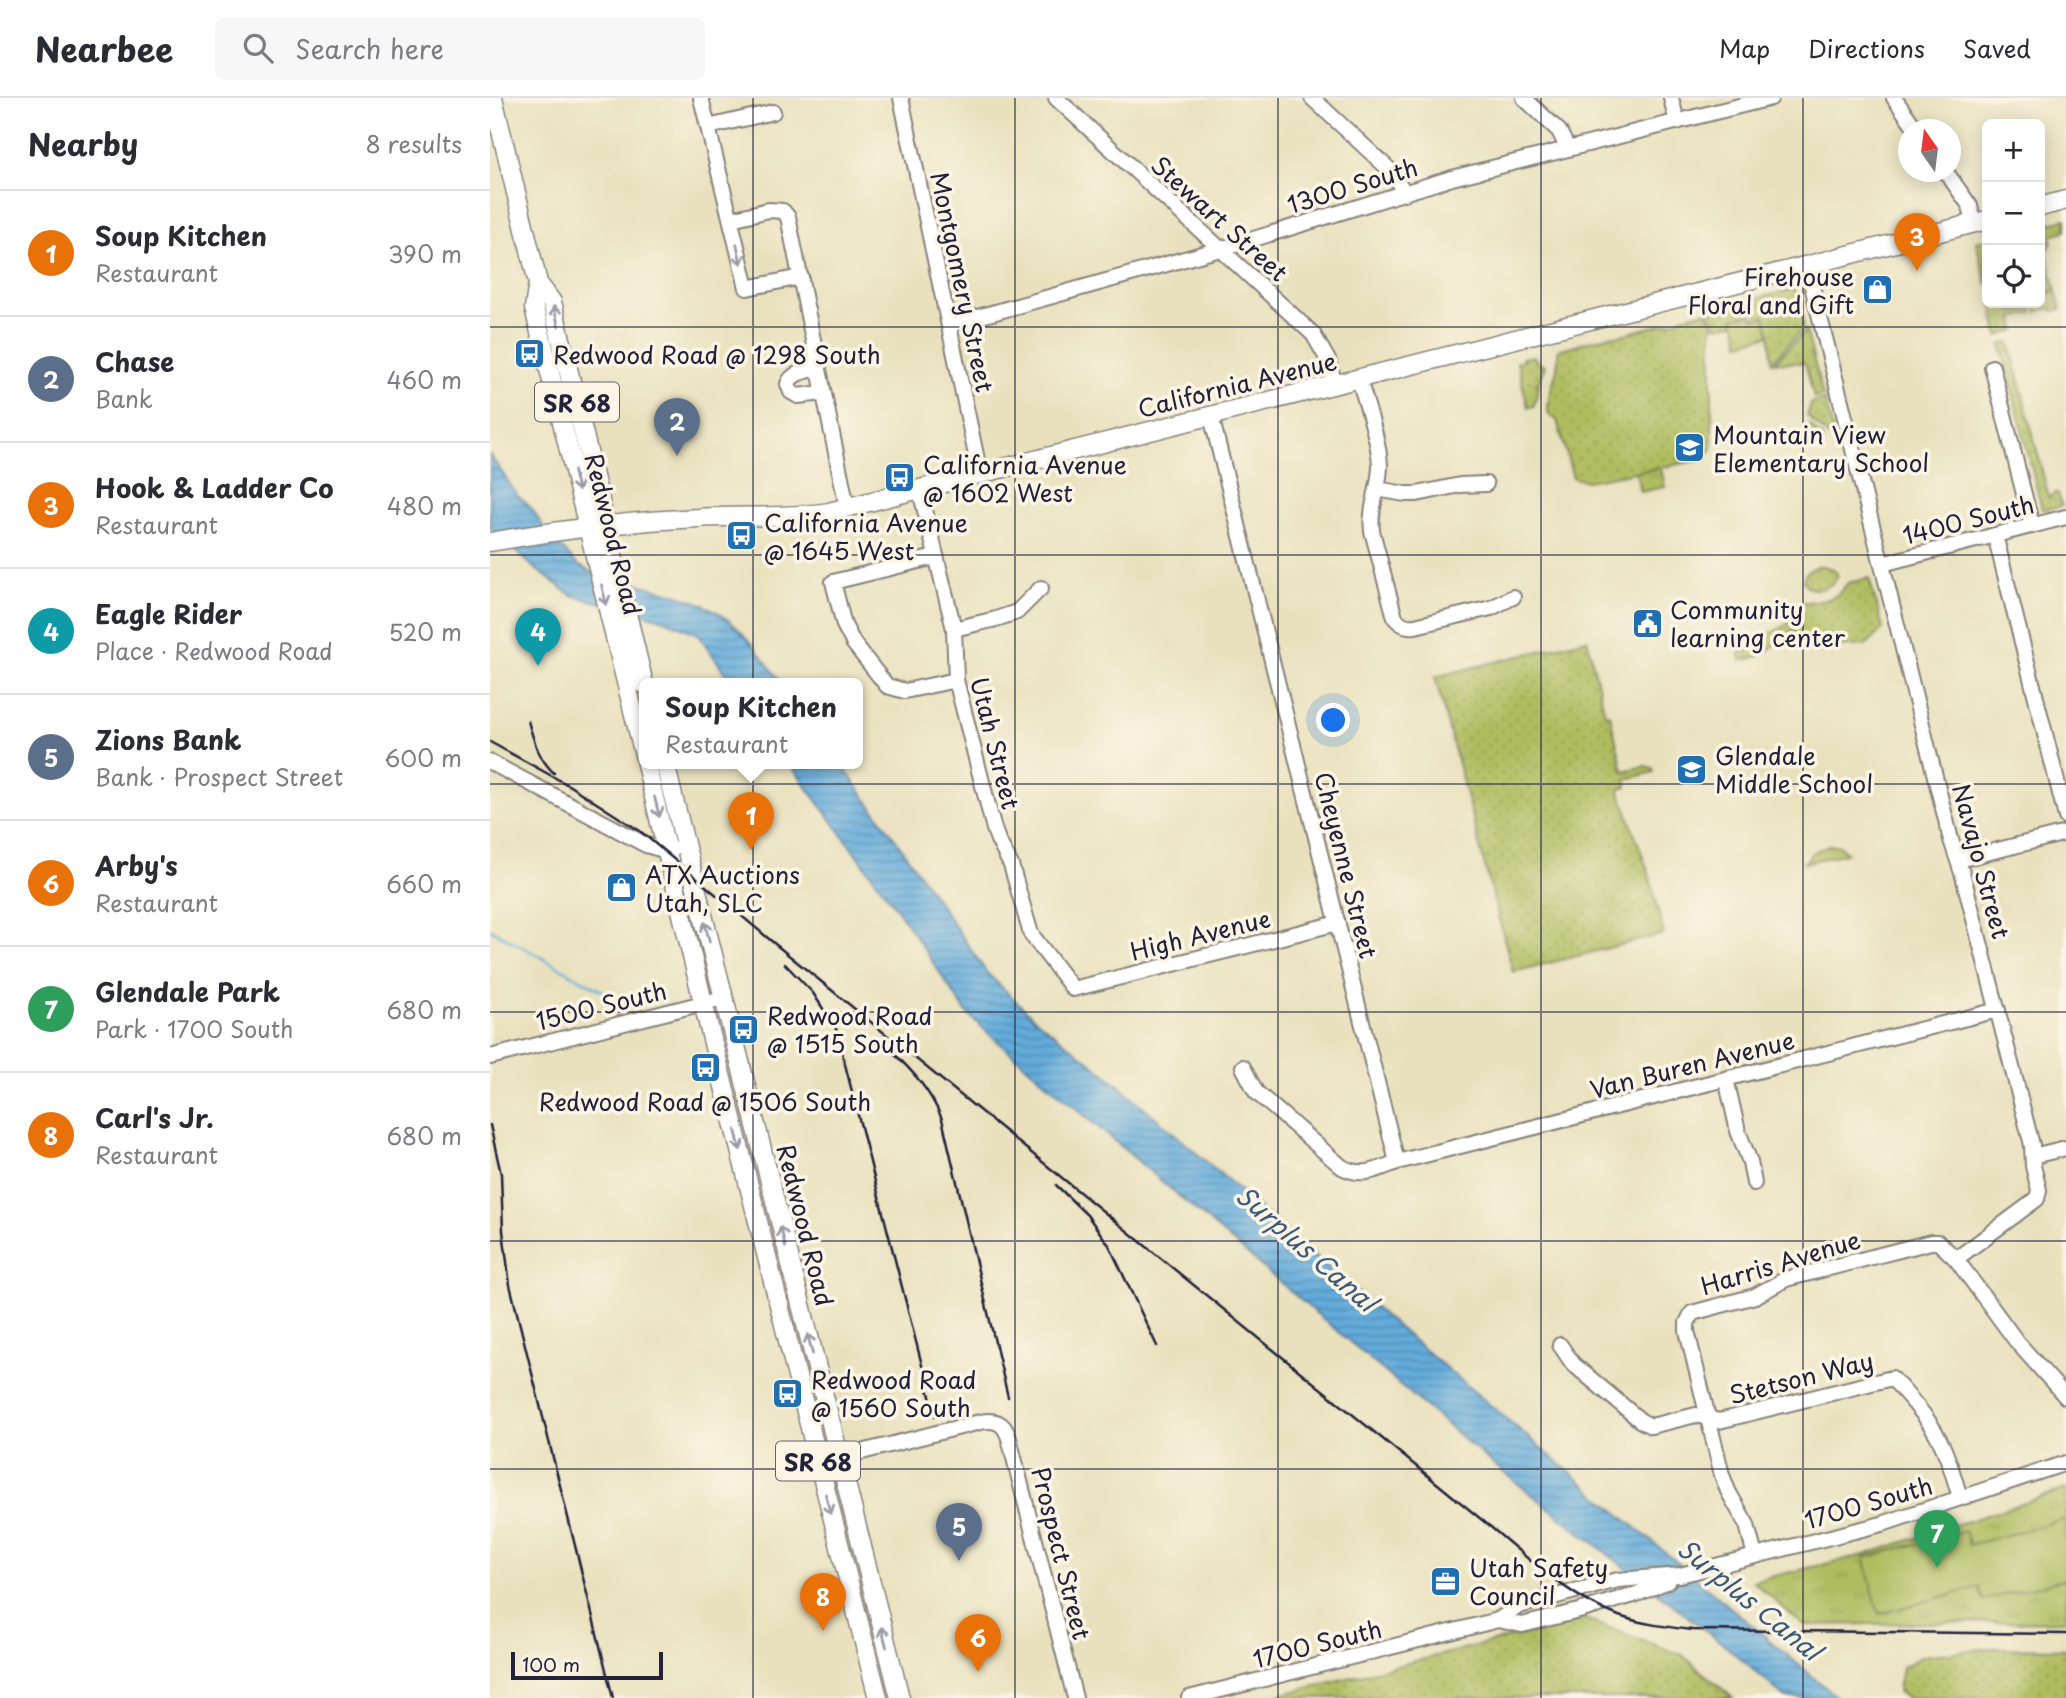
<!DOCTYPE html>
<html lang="en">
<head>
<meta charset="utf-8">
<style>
  :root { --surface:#fff; --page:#f7f7f7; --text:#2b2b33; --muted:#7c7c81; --line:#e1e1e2; --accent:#2563eb }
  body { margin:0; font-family:"Playpen Sans",sans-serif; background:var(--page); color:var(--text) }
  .controls { position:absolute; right:21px; top:21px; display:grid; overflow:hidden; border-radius:10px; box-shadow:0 4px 18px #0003 }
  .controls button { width:63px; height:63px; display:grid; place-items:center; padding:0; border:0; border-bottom:2px solid var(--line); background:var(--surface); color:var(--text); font:35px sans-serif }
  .compass { position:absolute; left:1408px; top:21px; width:63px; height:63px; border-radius:50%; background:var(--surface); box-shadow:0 4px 18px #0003; rotate:346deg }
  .scale { position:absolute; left:21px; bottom:18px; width:152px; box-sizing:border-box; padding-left:7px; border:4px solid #22223b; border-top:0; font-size:19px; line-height:24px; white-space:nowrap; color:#22223b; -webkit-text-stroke:5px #fcf5e5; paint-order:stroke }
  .you { position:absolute; left:844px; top:623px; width:24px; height:24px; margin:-18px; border:5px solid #fff; border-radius:50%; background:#1a73e8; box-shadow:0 0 0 10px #1a73e833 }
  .badge { display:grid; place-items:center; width:46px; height:46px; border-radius:50%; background:var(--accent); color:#fff; font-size:23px; font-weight:700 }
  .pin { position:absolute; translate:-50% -58px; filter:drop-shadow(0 2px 4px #0008) }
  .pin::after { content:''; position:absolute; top:37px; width:24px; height:21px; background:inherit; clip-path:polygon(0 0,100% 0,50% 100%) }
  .popup { position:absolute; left:149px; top:580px; width:224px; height:91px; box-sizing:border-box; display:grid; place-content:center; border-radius:10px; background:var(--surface); filter:drop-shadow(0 2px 5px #0005); font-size:23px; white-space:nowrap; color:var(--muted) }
  .popup b { font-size:26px; color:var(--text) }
  .popup::after { content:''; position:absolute; left:50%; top:100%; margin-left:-14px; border:14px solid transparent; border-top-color:var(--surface) }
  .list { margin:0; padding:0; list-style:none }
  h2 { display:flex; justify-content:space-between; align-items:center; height:91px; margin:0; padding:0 28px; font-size:30px }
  h2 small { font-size:23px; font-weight:400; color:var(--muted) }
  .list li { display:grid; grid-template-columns:46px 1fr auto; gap:21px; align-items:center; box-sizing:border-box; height:126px; padding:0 28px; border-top:2px solid var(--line) }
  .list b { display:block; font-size:26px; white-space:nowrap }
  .list p { margin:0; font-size:23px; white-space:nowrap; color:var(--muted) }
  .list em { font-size:23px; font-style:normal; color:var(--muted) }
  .icon { flex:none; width:38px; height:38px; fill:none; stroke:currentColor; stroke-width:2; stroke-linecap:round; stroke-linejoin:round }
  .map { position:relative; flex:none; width:1576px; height:1600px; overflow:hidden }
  header { display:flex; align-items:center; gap:42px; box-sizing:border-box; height:98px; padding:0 35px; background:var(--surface); border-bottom:2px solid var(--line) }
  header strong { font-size:33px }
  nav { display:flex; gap:38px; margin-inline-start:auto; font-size:24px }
  .search { width:490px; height:63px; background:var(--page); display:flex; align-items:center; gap:18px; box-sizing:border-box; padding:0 24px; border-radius:10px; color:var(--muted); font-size:26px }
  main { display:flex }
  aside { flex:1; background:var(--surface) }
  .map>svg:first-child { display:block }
</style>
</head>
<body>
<header>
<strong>Nearbee</strong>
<div class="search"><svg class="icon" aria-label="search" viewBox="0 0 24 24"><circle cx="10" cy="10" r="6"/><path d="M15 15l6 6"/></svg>Search here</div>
<nav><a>Map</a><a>Directions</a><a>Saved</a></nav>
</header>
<main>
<aside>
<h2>Nearby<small>8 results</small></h2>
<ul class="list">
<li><span class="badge" style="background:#e8710a">1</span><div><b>Soup Kitchen</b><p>Restaurant</p></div><em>390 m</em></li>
<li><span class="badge" style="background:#5c6f8a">2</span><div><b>Chase</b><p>Bank</p></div><em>460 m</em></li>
<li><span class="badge" style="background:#e8710a">3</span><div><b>Hook &amp; Ladder Co</b><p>Restaurant</p></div><em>480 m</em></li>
<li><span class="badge" style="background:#0f9aa8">4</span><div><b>Eagle Rider</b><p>Place · Redwood Road</p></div><em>520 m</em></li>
<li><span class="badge" style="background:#5c6f8a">5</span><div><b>Zions Bank</b><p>Bank · Prospect Street</p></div><em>600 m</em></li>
<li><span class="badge" style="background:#e8710a">6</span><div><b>Arby's</b><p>Restaurant</p></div><em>660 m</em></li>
<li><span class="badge" style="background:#2e9e5b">7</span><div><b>Glendale Park</b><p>Park · 1700 South</p></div><em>680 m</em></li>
<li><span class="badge" style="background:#e8710a">8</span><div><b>Carl's Jr.</b><p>Restaurant</p></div><em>680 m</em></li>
</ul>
</aside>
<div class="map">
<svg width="1576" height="1600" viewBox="0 0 1576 1600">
  <defs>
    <pattern id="grass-dots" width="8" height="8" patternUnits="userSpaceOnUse" patternTransform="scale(1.75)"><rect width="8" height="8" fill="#afbc5e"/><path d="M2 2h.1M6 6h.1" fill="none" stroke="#96a153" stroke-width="1.8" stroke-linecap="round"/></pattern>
    <pattern id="park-tufts" width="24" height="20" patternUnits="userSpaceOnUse" patternTransform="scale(1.75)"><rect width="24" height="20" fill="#afbc5e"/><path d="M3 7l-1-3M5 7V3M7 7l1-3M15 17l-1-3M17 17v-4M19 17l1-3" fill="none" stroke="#96a153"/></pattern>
    <pattern id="water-rules" width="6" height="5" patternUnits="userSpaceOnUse" patternTransform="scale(1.75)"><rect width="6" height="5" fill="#63acdb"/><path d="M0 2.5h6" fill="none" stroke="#518cb3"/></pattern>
  </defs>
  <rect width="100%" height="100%" fill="#fcf5e5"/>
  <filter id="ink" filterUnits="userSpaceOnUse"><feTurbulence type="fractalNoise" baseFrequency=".0143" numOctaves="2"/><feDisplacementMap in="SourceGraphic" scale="14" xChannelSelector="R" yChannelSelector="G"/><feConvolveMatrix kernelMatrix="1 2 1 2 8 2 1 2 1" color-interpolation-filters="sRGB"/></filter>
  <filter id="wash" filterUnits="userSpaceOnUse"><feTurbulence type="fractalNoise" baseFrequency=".00686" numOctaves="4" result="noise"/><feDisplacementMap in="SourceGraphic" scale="28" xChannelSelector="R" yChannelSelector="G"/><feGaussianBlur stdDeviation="1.57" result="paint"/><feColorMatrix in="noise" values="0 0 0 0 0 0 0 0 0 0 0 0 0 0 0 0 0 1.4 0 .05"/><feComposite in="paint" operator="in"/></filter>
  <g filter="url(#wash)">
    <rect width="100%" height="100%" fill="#e9e1be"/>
    <!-- grass -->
    <g fill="url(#grass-dots)" stroke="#686f4c" stroke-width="2">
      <polygon points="1576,121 1576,133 1561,137 1562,145 1556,154 1566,191 1552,195 1550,193 1550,128"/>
      <polygon points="1497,141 1497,187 1486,144"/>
      <polygon points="1305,191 1314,226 1312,226 1313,230 1282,264 1280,237 1275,218 1262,221 1261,216 1244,220 1245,225 1227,228 1219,214 1223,213 1223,211"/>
      <polygon points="1566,193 1571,211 1563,213 1561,210 1547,214 1545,208 1555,205 1553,196"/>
      <polygon points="1502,205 1520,205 1523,214 1542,210 1543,215 1524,220 1526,233 1508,238"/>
      <path d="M1216,213l8,15 -2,1v122l-11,11 -114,21 -14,-3 -16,-58 -8,-5c-5,-20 12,-42 9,-65l53,-15 6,1 61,-16 4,-3z"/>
      <polygon points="1316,232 1333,298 1324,300 1315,265 1285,264"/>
      <polygon points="1518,245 1520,246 1559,400 1565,395 1568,395 1572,408 1552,412 1511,247"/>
      <polygon points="1044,258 1048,265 1055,267 1050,283 1046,285 1049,287 1044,308 1038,309 1027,264 1032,263 1032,260"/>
      <polygon points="1335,302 1344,338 1340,340 1317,318 1321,305"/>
      <path d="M1333,468l11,3 3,4v5c-8,10 -18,14 -29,9l-5,-6c2,-11 10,-14 20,-15z"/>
      <polygon points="1379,480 1393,531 1376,547 1346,549 1329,554 1317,547 1314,550 1302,532 1273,557 1251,563 1249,555 1260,551 1271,539 1290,531 1300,523 1311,505 1339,501 1347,497 1358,485"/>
      <polygon points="1097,541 1115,616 1120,617 1133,673 1156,668 1163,670 1164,674 1136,681 1137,689 1129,691 1160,779 1174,836 1023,874 945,579"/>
      <polygon points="1339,747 1350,748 1357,755 1314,765 1322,755"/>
      <polygon points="1095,1521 1192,1557 1243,1600 777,1600"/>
      <polygon points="1500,1550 1576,1551 1576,1600 1416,1600 1408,1593 1412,1569 1433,1558"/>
    </g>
    <!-- park -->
    <g fill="url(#park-tufts)" stroke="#686f4c" stroke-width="2">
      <polygon points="1261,216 1263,221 1275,218 1280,237 1250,245 1244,220"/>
      <polygon points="1320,327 1333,341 1332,345 1322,352 1315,344"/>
      <polygon points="1171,370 1175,389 1150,394 1146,374"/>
      <polygon points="1576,1391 1576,1523 1313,1527 1263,1483 1374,1457"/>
    </g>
    <!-- pitch -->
    <polygon fill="#afbc5e" stroke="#686f4c" stroke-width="2" points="1576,1421 1576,1481 1493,1502 1489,1489 1389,1516 1374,1460 1475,1433 1479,1447"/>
    <!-- water -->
    <g fill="url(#water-rules)" stroke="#42678b" stroke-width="2">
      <path d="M0,357l28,41 14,13 15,24 31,32 13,7c37,10 90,20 123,38 28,16 49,49 69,74h-50l-35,-50 -36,-15 -91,-24 -38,-28 -43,-40z"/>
      <polygon points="300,666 351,666 404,739 497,875 544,920 618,978 892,1216 1348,1600 1296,1600 1233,1546 1004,1367 498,935 476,914 407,811"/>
    </g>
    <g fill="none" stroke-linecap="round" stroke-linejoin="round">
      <!-- stream -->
      <polyline stroke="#63acdb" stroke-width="2.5" points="0,831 136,906"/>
    </g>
  </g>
  <g filter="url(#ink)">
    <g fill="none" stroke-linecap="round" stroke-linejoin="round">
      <defs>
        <g id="minor">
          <polyline points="211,0 257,190 311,179"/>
          <polyline points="411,0 490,376"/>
          <polyline points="566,0 823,236 838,262 845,287"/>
          <polyline points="822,0 901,73 915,95"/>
          <polyline points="1034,0 1069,33 1078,51"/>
          <polyline points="1181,0 1187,24"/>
          <polyline points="1404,0 1427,32"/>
          <polyline points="218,29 283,14"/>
          <polyline points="1456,74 1480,108 1484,125"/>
          <polyline points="241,121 279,112 293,113 298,119 357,409"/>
          <polyline points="1317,168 1461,742 1473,778 1542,1047 1543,1068 1549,1092 1547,1101 1466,1161"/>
          <polyline points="459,227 741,148 962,80 1281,0"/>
          <polyline points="1502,269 1542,428"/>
          <path d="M329,270c-12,3 -27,4 -31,16l3,8 7,4 25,-3"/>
          <path d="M869,281c7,25 20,61 21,86 0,23 -11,43 -8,66l23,87c7,7 11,9 20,8l76,-18 22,-11"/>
          <polyline points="721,318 907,1064"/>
          <polyline points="887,391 915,396 927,396 970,387 996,386"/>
          <polyline points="430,392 464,531 466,582 504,731 508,742 521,767 541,836 583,891 848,825"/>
          <polyline points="1505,437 1576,719"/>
          <polyline points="445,459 343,484 354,527 364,546 397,588 415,593 466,582"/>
          <polyline points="1392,466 1576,419"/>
          <polyline points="464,531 506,521 527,514 551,490"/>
          <polyline points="0,664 156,747 170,751 183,750"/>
          <polyline points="1468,762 1576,735"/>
          <polyline points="0,959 233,900"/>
          <path d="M753,969l13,25 86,75c21,11 34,3 55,-5l601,-152"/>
          <polyline points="1236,981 1248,1033 1260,1064 1264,1085"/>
          <polyline points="1543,1058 1576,1050"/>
          <path d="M1070,1247l13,19 68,57 10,5 45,-11 23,6 173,-43c18,20 39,42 50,67 8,17 13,35 18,53"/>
          <path d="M348,1360l142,-36c15,-3 24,0 29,16l66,260"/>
          <polyline points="1265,1458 1257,1427 1238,1393 1232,1377 1197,1233 1197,1225 1202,1215 1265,1198 1296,1181 1441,1144 1448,1144 1466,1161 1527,1244 1576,1299"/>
          <polyline points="1008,1522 1032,1527 1089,1513 1147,1496 1178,1483"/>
          <polyline points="699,1600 1008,1522 1029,1508 1082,1494 1128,1482 1190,1477 1392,1426 1576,1365"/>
        </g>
        <g id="major">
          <polyline points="3,0 48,185 62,204 154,586"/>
          <polyline points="1550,109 1576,102"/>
          <polyline points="48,185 44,210 154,657"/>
          <path d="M0,444c69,-12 139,-21 209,-24 43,-3 87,1 130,-6l1158,-292"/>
          <polyline points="156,666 217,921 388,1600"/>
          <polyline points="175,666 410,1600"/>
        </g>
      </defs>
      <!-- minor casing -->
      <use href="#minor" stroke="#86827c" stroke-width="18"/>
      <!-- major casing -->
      <use href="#major" stroke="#86827c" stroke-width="21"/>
      <!-- minor -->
      <use href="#minor" stroke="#fff" stroke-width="14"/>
      <!-- major -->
      <use href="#major" stroke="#fff" stroke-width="18"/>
      <!-- rail -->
      <g stroke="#22223b" stroke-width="2.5">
        <path d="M38,623c6,20 10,37 26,52"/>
        <path d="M0,644l80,44 70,45 135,113 712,580c41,34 81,73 132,92 23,8 48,11 73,14l374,4"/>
        <polyline points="295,866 323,895 346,931 445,1318"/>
        <path d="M399,951c23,21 41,41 53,70l66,278"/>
        <polyline points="0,1027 11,1076 13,1133 20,1187 123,1600"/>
        <polyline points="566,1087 597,1117 619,1147 667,1248"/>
      </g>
    </g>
    <!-- one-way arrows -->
    <defs><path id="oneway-shaft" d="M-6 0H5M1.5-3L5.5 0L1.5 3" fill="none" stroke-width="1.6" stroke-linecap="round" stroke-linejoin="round" transform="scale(1.75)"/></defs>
    <g stroke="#9c9ca7">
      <use href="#oneway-shaft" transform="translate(249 156) rotate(77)"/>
      <use href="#oneway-shaft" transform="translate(66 218) rotate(-104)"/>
      <use href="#oneway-shaft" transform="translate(86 383) rotate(76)"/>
      <use href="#oneway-shaft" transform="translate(114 497) rotate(76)"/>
      <use href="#oneway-shaft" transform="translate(167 709) rotate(76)"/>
      <use href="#oneway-shaft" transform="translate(217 834) rotate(-104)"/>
      <use href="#oneway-shaft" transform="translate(248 1042) rotate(76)"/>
      <use href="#oneway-shaft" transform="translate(293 1139) rotate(-104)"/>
      <use href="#oneway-shaft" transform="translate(320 1246) rotate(-104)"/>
      <use href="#oneway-shaft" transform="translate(338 1406) rotate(76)"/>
      <use href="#oneway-shaft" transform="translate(394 1539) rotate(-104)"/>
    </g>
  </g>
  <!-- grid -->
  <path fill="none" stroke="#22223b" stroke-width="2" stroke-opacity="0.55" d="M263,0v1600M525,0v1600M788,0v1600M1051,0v1600M1313,0v1600M0,229h1576M0,457h1576M0,686h1576M0,914h1576M0,1143h1576M0,1371h1576"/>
  <!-- icons -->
  <defs>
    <symbol id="shop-square" viewBox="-11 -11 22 22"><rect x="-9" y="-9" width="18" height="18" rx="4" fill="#1f6fb2" stroke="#fcf5e5"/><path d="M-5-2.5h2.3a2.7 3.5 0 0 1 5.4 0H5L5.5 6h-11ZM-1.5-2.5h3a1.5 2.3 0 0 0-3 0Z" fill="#fff"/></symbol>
    <symbol id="bus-square" viewBox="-11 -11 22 22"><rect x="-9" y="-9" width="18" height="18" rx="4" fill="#1f6fb2" stroke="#fcf5e5"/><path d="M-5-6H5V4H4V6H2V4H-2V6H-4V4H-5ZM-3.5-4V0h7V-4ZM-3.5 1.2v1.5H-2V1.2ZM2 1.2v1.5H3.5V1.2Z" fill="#fff"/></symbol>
    <symbol id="school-square" viewBox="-11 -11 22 22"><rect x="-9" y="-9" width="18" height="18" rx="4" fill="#1f6fb2" stroke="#fcf5e5"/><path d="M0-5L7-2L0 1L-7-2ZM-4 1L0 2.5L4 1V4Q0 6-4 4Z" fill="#fff"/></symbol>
    <symbol id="civic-square" viewBox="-11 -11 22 22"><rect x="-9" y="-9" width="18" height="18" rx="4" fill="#1f6fb2" stroke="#fcf5e5"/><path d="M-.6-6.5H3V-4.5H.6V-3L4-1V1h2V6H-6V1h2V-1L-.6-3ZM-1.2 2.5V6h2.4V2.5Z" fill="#fff"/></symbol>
    <symbol id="office-square" viewBox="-11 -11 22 22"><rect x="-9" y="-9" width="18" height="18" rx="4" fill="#1f6fb2" stroke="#fcf5e5"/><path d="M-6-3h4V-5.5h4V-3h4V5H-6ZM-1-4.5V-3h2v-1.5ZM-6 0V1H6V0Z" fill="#fff"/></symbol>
  </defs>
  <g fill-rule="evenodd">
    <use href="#shop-square" x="1370" y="174" width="35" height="35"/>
    <use href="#bus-square" x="22" y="238" width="35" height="35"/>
    <use href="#school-square" x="1182" y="332" width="35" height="35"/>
    <use href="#bus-square" x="392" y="362" width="35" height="35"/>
    <use href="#bus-square" x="234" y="420" width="35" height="35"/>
    <use href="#civic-square" x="1140" y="508" width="35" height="35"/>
    <use href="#school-square" x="1184" y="654" width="35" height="35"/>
    <use href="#shop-square" x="114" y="772" width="35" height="35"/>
    <use href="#bus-square" x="236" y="914" width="35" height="35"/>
    <use href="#bus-square" x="198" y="952" width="35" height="35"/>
    <use href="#bus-square" x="280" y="1278" width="35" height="35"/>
    <use href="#office-square" x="938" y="1466" width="35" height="35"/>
  </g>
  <g text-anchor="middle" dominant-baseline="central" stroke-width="7" stroke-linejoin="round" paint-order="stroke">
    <!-- shield labels -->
    <g fill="#fcf5e5" stroke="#63616e" stroke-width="2">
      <rect x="45" y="284.5" width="84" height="39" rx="5"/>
      <rect x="286" y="1343.5" width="84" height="39" rx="5"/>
    </g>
    <g font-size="23" font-weight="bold" fill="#22223b">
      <text x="87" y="304">SR 68</text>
      <text x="328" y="1363">SR 68</text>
    </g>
    <!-- street labels -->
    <g font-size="24" fill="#22223b" stroke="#fcf5e5">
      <text transform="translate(862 87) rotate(-17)">1300 South</text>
      <text transform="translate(730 120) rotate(42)">Stewart Street</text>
      <text transform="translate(473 184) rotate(78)">Montgomery Street</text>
      <text transform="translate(747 286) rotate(-14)">California Avenue</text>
      <text transform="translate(1478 421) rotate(-14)">1400 South</text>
      <text transform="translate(124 436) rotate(76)">Redwood Road</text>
      <text transform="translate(506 645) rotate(76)">Utah Street</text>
      <text transform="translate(1492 763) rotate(75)">Navajo Street</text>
      <text transform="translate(857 767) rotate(76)">Cheyenne Street</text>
      <text transform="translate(710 836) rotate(-14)">High Avenue</text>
      <text transform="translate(111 907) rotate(-14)">1500 South</text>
      <text transform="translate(1202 966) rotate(-14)">Van Buren Avenue</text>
      <text transform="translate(316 1127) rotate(76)">Redwood Road</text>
      <text transform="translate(1290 1164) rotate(-17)">Harris Avenue</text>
      <text transform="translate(1311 1279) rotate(-14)">Stetson Way</text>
      <text transform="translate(1378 1404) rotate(-16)">1700 South</text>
      <text transform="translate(572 1455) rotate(76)">Prospect Street</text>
      <text transform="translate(827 1545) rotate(-14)">1700 South</text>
    </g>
    <!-- poi labels -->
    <g font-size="24" fill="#22223b" stroke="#fcf5e5" text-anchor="start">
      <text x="1364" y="178" text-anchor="end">Firehouse<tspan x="1364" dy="28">Floral and Gift</tspan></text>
      <text x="63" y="256">Redwood Road @ 1298 South</text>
      <text x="1223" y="336">Mountain View<tspan x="1223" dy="28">Elementary School</tspan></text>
      <text x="433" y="366">California Avenue<tspan x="433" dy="28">@ 1602 West</tspan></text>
      <text x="274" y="424">California Avenue<tspan x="274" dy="28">@ 1645 West</tspan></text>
      <text x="1180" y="511">Community<tspan x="1180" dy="28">learning center</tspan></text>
      <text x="1225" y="657">Glendale<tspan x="1225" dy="28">Middle School</tspan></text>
      <text x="155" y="776">ATX Auctions<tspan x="155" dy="28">Utah, SLC</tspan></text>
      <text x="277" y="917">Redwood Road<tspan x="277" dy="28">@ 1515 South</tspan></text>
      <text x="215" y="1003" text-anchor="middle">Redwood Road @ 1506 South</text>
      <text x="321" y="1281">Redwood Road<tspan x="321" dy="28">@ 1560 South</tspan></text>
      <text x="979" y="1469">Utah Safety<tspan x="979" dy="28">Council</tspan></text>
    </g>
    <!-- water labels -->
    <g font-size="26" font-style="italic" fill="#3c597b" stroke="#fcf5e5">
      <text transform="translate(817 1150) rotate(41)">Surplus Canal</text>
      <text transform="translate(1260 1501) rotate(39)">Surplus Canal</text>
    </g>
  </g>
</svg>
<div class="controls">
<button>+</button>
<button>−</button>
<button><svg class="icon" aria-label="locate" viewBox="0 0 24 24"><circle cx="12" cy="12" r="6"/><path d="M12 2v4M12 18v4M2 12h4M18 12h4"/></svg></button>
</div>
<svg class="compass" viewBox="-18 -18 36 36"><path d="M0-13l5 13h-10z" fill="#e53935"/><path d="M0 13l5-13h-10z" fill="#7c7c81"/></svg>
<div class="scale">100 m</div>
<div class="you"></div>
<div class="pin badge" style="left:261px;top:752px;background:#e8710a">1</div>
<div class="popup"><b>Soup Kitchen</b>Restaurant</div>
<div class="pin badge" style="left:187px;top:358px;background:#5c6f8a">2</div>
<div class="pin badge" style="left:1427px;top:173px;background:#e8710a">3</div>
<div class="pin badge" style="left:48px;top:568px;background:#0f9aa8">4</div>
<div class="pin badge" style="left:469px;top:1463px;background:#5c6f8a">5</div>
<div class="pin badge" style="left:488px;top:1574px;background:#e8710a">6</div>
<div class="pin badge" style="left:1447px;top:1470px;background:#2e9e5b">7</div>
<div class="pin badge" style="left:333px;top:1533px;background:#e8710a">8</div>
</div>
</main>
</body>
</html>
